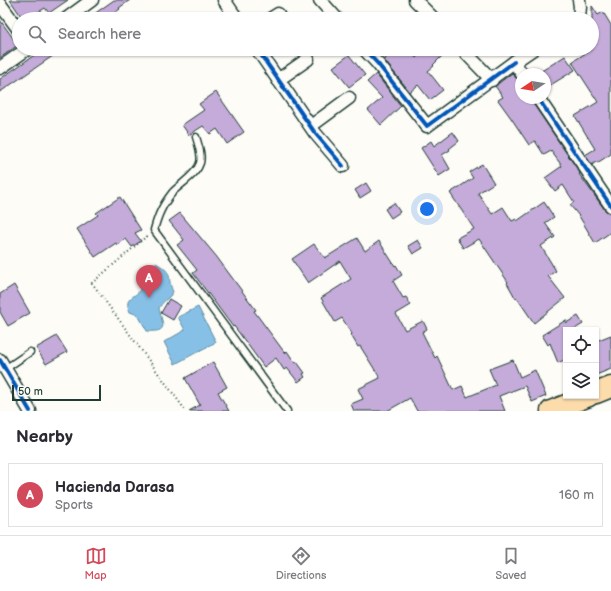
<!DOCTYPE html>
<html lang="en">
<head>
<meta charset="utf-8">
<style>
  :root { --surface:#fff; --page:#f2f2f3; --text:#2b2b33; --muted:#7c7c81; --line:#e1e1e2; --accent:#d1495b }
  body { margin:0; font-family:"Balsamiq Sans",sans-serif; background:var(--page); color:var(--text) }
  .controls { position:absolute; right:12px; bottom:12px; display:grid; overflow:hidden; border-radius:0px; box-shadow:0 1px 3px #0004 }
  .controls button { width:36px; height:36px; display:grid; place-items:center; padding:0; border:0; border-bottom:1px solid var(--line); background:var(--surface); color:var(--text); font:20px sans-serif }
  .compass { position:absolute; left:515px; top:68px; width:36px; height:36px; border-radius:50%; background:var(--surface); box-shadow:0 1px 3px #0004; rotate:258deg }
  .scale { position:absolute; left:12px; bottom:10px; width:89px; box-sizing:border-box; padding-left:4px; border:2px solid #1f3d34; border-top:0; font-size:11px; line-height:14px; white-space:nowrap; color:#1f3d34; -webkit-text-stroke:3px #fdfcf7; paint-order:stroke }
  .you { position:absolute; left:427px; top:209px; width:14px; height:14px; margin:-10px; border:3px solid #fff; border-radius:50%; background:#1a73e8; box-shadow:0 0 0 6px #1a73e833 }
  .badge { display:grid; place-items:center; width:26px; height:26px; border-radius:50%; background:var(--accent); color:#fff; font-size:13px; font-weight:700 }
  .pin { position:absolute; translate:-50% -33px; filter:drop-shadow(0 1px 2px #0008) }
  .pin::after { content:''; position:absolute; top:21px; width:14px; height:12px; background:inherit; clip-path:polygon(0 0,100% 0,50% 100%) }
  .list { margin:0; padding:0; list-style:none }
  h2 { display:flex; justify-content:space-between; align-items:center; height:52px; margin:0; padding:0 16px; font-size:17px }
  h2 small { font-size:13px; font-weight:400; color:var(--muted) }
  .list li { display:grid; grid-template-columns:26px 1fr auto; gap:12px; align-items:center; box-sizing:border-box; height:64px; margin:0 8px 8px; padding:0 8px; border:1px solid var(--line); border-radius:0px }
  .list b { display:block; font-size:15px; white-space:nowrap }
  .list p { margin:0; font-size:13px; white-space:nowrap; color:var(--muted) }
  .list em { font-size:13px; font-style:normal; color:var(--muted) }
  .icon { flex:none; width:22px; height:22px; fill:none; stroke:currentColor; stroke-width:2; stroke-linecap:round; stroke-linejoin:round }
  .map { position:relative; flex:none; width:611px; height:411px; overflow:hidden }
  .search { position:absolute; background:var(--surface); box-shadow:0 1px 3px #0004; left:12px; right:12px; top:12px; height:44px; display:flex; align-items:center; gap:10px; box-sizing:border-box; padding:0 14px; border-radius:22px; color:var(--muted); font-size:15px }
  .sheet { height:124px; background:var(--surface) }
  nav { display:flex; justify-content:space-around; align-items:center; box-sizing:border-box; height:56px; border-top:1px solid var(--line); background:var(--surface); font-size:11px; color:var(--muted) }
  nav a { display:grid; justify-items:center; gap:2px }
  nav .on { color:var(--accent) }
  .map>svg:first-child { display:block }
</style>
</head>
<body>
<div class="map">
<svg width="611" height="411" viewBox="0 0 611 411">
  <rect width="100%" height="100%" fill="#fdfcf7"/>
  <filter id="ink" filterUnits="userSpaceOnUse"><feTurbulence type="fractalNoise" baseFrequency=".025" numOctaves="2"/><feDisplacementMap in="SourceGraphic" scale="8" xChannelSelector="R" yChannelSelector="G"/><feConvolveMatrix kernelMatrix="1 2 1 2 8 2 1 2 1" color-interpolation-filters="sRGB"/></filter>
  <g filter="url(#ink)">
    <!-- water -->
    <g fill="#87c0e6" stroke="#5d8c9f">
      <path d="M156,263c19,11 10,13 17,29 -4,7 -11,9 -14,16 2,14 12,25 -12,23l-9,-16 -8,-3c-6,-13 1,-13 10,-21 -1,-16 -5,-26 16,-28z"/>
      <polygon points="198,307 216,342 175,364 164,342 185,330 178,317"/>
    </g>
    <!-- building -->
    <g fill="#c4abd9" stroke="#1f3d34">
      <polygon points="10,0 68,0 49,13 45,8 37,13 36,12 27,19 23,19"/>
      <polygon points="114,0 130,0 119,8 120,9 106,19 87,19"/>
      <polygon points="592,6 598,15 603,12 611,25 611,154 597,163 596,162 592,165 585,155 595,149 575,116 598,102 572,62 592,49"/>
      <polygon points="0,20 18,45 0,58"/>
      <polygon points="43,49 63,49 0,92 0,79"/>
      <polygon points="378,49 410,49 416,58 425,49 449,49 433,65 434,66 428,71 443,90 430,100 418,85 410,92 384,60 386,59"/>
      <polygon points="349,55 365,75 349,87 333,67"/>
      <polygon points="565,56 575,70 549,86 545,80 545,74 541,74 540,72"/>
      <polygon points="512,73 516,78 521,82 521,98 531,98 532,102 580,173 579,174 605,210 611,213 611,232 595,243 579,216 570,205 574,202 563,185 555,191 545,178 562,166 551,151 544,155 535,141 529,145 511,118 498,100 503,97 495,86"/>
      <polygon points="376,74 401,106 381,125 368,110 382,98 367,82"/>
      <polygon points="216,92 244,132 227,144 217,129 210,134 203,126 189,135 182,125 204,110 199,104"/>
      <polygon points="453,132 459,141 449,149 450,150 442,155 450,169 439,176 421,148 431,141 434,146"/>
      <polygon points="482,164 494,183 478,193 492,214 503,207 512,221 516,219 517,221 544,202 554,217 545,223 555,237 541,246 556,271 548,276 565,298 534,323 517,298 516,299 507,283 508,282 479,239 463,248 457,238 474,229 450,193 473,178 469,172"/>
      <polygon points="366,183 371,191 360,198 355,190"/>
      <polygon points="120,197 141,230 135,233 141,241 132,247 126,239 117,245 116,243 95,257 77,229 98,215 96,213"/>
      <polygon points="394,203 400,212 391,218 385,209"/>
      <polygon points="180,213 216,256 256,310 254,311 285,353 287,351 295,363 297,362 305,373 303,374 305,377 298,382 287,368 284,370 276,358 264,367 234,326 233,327 193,273 197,270 177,245 184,240 169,221"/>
      <polygon points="357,238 365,251 379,241 395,266 396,265 402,275 393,281 403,298 406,297 411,305 396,314 405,330 423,321 427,329 422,332 435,358 437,356 453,390 462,386 467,397 496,385 489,369 513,360 520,377 535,370 546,396 532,402 525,386 499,396 505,411 417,411 410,398 387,411 354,411 351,404 363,399 358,389 380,378 360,346 358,347 351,335 352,334 342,318 335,322 321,298 351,279 340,261 308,283 292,259 314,244 325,258"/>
      <polygon points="418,240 423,248 413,254 408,246"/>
      <polygon points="14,285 30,313 8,326 0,312 0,294"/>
      <polygon points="169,299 181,306 173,320 161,313"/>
      <polygon points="578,316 583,324 573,330 566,330 566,359 558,363 550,343 548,345 542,335 566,320 566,323"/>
      <polygon points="611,335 611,369 596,375 596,341"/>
      <polygon points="57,336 67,352 46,364 36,348"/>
      <polygon points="213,362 227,387 218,392 229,411 189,411 200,405 185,378"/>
    </g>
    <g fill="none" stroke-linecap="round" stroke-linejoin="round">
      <defs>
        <g id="service">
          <path d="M196,137c8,25 7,29 -13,46 -3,3 -8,6 -11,10 -10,13 -14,22 -18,37l133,181"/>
          <polyline points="5,369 30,352"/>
        </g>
        <g id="minor">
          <polyline points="224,0 237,19"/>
          <polyline points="320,0 337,19"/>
          <polyline points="415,0 434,19"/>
          <polyline points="0,4 19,30"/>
          <polyline points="66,19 92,0"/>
          <polyline points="270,19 278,14"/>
          <polyline points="576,19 579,17 580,7 579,0"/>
          <polyline points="257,49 315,133 343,166"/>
          <polyline points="364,49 378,64 427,126 514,62"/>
          <polyline points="462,49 492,80"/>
          <polyline points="0,68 27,49"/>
          <polyline points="522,74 514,62 533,49"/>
          <polyline points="278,80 308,59"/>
          <polyline points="538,98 611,206"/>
          <polyline points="311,126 349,98"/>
          <polyline points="0,360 30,411"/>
        </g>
        <g id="trunk">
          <polyline points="596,393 611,387"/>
          <polyline points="551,411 589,396"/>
        </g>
      </defs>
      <!-- service casing -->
      <use href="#service" stroke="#1f3d34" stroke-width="9"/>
      <!-- minor casing -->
      <use href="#minor" stroke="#1f3d34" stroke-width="15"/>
      <!-- trunk casing -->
      <use href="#trunk" stroke="#1f3d34" stroke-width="23"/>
      <!-- path -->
      <polyline stroke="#1f3d34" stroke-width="2" stroke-dasharray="1 3" stroke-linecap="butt" points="147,236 92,283 186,411"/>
      <!-- service -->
      <use href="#service" stroke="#fdfcf7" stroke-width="6"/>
      <!-- minor -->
      <use href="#minor" stroke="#fdfcf7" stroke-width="12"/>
      <!-- trunk -->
      <use href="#trunk" stroke="#fddcac" stroke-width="20"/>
      <defs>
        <g id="cycleway">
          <polyline points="257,49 315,133 343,166"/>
          <polyline points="364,49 378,64 427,126 514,62"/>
          <polyline points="538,98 611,206"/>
          <polyline points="0,360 30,411"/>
        </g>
      </defs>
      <!-- cycleway casing -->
      <use href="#cycleway" stroke="#fdfcf7" stroke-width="6"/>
      <!-- cycleway -->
      <use href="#cycleway" stroke="#0057b8" stroke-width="4"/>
    </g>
  </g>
</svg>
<div class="controls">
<button><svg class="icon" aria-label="locate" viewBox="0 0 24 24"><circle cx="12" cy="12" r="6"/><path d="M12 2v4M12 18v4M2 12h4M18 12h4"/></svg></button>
<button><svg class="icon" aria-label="layers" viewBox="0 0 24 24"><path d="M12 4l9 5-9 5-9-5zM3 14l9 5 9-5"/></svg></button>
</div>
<svg class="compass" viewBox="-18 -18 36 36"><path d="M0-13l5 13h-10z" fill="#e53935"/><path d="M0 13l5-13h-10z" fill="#7c7c81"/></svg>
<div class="scale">50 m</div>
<div class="you"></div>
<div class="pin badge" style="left:149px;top:298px">A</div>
<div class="search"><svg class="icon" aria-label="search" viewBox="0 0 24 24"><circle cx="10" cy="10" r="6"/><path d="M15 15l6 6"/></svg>Search here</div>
</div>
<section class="sheet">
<h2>Nearby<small></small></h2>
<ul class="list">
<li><span class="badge">A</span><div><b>Hacienda Darasa</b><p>Sports</p></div><em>160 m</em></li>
</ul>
</section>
<nav>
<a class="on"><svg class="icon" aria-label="map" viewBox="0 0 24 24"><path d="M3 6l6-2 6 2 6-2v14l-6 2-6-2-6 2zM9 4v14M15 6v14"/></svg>Map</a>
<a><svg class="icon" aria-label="directions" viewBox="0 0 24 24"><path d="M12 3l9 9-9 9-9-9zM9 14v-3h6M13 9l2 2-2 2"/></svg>Directions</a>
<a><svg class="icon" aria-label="saved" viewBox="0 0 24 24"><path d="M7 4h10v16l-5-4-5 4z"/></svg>Saved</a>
</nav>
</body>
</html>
